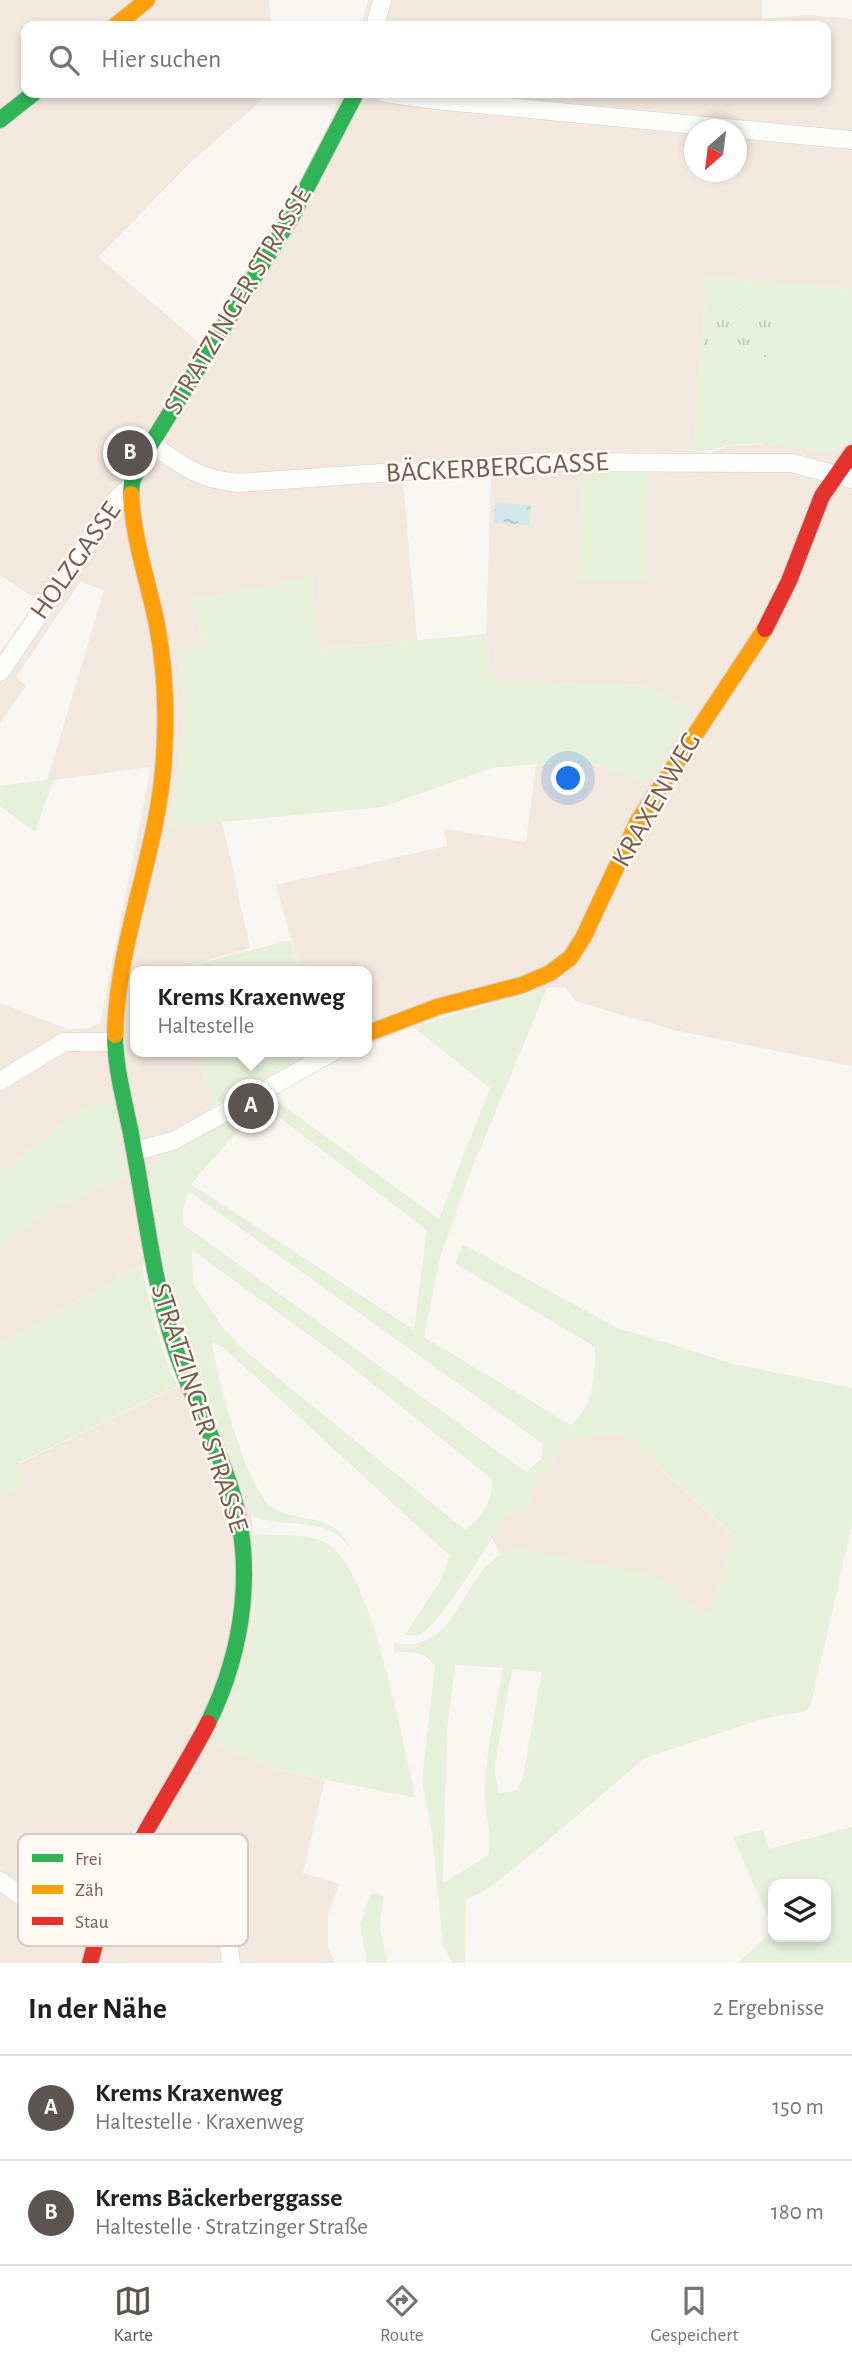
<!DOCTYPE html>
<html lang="de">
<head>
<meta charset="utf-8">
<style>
  :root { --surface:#fff; --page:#f6f6f6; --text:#202124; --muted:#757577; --line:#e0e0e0; --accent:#5c5450 }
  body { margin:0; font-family:"Alegreya Sans",sans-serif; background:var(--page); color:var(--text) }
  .controls { position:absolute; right:21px; bottom:21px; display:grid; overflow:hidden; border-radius:14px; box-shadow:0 4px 10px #0003 }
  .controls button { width:63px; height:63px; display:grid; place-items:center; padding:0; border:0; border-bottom:2px solid var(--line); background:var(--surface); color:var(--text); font:35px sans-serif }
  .compass { position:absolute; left:684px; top:119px; width:63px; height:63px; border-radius:50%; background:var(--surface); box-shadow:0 4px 10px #0003; rotate:208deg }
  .you { position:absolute; left:569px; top:779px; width:24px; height:24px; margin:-18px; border:5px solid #fff; border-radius:50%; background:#1a73e8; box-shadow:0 0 0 10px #1a73e833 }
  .badge { display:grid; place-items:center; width:46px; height:46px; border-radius:50%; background:var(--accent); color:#fff; font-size:23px; font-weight:700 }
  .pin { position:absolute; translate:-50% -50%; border:4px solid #fff; box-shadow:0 2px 7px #0006 }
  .popup { position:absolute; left:130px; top:966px; width:242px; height:91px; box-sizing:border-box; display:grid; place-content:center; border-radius:14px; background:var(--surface); filter:drop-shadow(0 2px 5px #0005); font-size:23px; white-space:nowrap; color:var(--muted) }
  .popup b { font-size:26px; color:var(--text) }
  .popup::after { content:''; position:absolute; left:50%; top:100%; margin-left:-14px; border:14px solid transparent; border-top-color:var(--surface) }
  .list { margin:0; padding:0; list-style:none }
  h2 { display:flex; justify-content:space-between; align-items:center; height:91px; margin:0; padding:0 28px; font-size:30px }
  h2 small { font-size:23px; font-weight:400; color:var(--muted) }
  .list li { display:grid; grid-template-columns:46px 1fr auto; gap:21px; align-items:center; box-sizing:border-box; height:105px; padding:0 28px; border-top:2px solid var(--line) }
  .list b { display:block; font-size:26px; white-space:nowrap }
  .list p { margin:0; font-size:23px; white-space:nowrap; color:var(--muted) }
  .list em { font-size:23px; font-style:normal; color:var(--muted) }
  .icon { flex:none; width:38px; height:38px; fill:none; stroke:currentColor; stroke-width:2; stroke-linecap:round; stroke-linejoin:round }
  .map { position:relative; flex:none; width:852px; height:1963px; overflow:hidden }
  .search { position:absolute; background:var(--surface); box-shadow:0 4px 10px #0003; left:21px; right:21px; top:21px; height:77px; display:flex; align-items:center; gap:18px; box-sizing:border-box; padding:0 24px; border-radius:14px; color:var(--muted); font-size:26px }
  .sheet { height:301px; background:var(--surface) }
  nav { display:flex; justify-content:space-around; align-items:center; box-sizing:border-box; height:98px; border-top:2px solid var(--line); background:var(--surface); font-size:19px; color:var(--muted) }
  nav a { display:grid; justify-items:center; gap:4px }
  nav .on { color:var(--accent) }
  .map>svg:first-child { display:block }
</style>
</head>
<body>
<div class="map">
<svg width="852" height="1963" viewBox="0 0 852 1963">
  <defs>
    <pattern id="park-tufts" width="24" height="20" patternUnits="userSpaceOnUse" patternTransform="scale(1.75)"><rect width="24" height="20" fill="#e7f0db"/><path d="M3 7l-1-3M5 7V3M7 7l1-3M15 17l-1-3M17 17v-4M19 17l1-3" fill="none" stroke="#c0c6b4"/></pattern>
    <pattern id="water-ripples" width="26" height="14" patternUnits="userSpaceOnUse" patternTransform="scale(1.75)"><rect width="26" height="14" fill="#d0e8ea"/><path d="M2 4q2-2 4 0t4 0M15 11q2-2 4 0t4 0" fill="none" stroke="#aebfc0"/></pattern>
  </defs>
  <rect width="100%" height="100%" fill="#f9f5f0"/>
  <!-- residential -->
  <g fill="#f2e8de" fill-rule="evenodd">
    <path d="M0,0h269l2,26h-245v67h244l-79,69 -93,95 103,87 106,-176 20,-40 13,-35h486v-67h-465l7,-26h394v19l46,-4 44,4v270l-145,-12 -14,174 17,2 18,-7 38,-2 31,2 33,8 18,-12 4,-7v631l-178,-36 -99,-29 -10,-14 -18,1 -108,29 -72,28 -1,-74h-66l-24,-86 171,-39 -2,-17 81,13 10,-77 25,-3 42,4 45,18 1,-98 -157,-5 -6,-47 5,-158 -88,5 14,159 -98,9 -7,-71 -120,22 12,47 -26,5 7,56 -8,76 -9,42 54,-5 28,127 -80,23h-35v81h61l23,72 -60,33 -9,13 13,83 -163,91v-95l49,-40 77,-32 -42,-71 -84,67v-170l67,26 22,-1 11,-5 51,-256 -104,14 57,-191 -24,-8 -64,95 10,9 -26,37v-71l37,-52 -37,-25zM694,130h42v42h-42z"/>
    <polygon points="199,1376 242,1483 251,1515 257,1570 248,1650 232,1703 211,1744 279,1770 325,1780 303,1873 339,1884 328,1915 328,1947 335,1963 0,1963 0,1498 27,1482 19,1464"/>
    <polygon points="622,1433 735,1538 710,1613 690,1606 674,1586 519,1549 500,1554 492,1538 507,1515 523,1509 565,1440"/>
  </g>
  <!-- green -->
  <g fill="#e7f0db" fill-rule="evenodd">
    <path d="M707,277l145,12v146l-4,7 -18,13c-33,-9 -65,-14 -99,-10 -15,2 -21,8 -38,7z"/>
    <polygon points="583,470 649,471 647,581 578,580"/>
    <polygon points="312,578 320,649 486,634 492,681 649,686 688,706 689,719 648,784 603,766 561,762 491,768 383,807 167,827 177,784 185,708 178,652 204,646 192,600"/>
    <polygon points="54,779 35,832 0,806 0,786"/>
    <polygon points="290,940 300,971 170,971"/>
    <path d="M547,988l-79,190 -29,83 -15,76 147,88c24,-22 24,-47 24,-78l-139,-83 6,-20 156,84 116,36 118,24v138l-41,178 -5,7 -44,8 -117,39 -118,100 -38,30 -23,12 -1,63h-12l-10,-18 -11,-113 -10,-51 13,-115c-11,-16 -23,-15 -41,-13v-10c61,12 65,-59 104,-87 6,-4 14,-5 21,-7l132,25 23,12 16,20 20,6 25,-75 -113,-104 -57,7 -42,69 -16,6c-15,22 -69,115 -90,121 -2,0 -10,-1 -12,-1l35,-54 10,-25 -226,-208 -12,-6c3,30 36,152 61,166 31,17 57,2 78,40 -5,-5 -11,-12 -17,-15 -25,-15 -58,-5 -83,-18 -16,-59 -45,-113 -66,-171 -19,-56 -26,-115 -35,-174l9,-13 111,-61 169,123 51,-131 -77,-61zM267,1108l160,122 -13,100 -223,-146 44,-50zM188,1191l355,253 -2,15 -15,13 -342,-247 -2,-12zM192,1250l143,104 157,125c1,23 -9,38 -27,51l-220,-179 -21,-22 -31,-45zM455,1665l48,3c-7,39 -16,79 -18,118 -2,24 8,46 4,69l-46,28 4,-154zM512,1669l30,3 -20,109 -7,10 -16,2 -5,-23z"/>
    <polygon points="196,1052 312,1052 213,1106"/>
    <polygon points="114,1103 126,1177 49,1209 0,1249 0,1173 84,1106"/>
    <path d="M142,1265c7,42 18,82 35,121l-158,77 9,19 -28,16v-154z"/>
    <path d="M261,1534c20,2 52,-1 69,11 44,34 72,196 86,253l-137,-28 -68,-26c34,-66 50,-134 43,-209z"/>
    <polygon points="852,1827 852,1963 738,1963 773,1930 773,1937 826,1937 826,1884 773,1884 773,1928 733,1837 763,1830 769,1849"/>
    <polygon points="371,1893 383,1896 380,1927 387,1963 367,1963 360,1924"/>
  </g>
  <!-- park -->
  <polygon fill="url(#park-tufts)" points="708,306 782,314 777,358 703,350"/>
  <!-- water -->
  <polygon fill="url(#water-ripples)" points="495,503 531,505 529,525 494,523"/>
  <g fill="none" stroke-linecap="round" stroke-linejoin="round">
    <defs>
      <g id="street">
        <polyline points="375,26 382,0"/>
        <polyline points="385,93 435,100 852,140"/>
        <path d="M152,444c31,23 47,35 86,39l300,-21 254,1 60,16"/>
        <polyline points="0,672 88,543 107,509 131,486"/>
        <polyline points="0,1081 64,1042 115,1042"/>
        <polyline points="135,1151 173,1141 333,1052"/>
        <polyline points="139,1837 227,1863 237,1872 239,1895 226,1922 231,1963"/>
        <polyline points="0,1881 72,1931 94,1939"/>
      </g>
      <g id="fast">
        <polyline points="0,120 34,93"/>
        <polyline points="131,494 132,482 141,460 292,216 356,93"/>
        <path d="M115,1035c0,37 12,74 18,110 13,68 20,137 42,203 15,47 40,91 55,138 26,78 14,164 -22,237"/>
      </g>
      <g id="slow">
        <polyline points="115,26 147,0"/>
        <polyline points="366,1034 437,1007 522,985 550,973 570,958 583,938 638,821 765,629"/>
        <path d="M115,1035c2,-97 44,-184 49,-278 3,-44 1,-89 -7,-132 -9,-44 -24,-86 -26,-131"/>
      </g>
      <g id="jam">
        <polyline points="765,629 789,581 822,496 852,453"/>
        <path d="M90,1963c21,-90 76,-159 118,-240"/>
      </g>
    </defs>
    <!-- street casing -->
    <use href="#street" stroke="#d7d1cb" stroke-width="19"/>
    <!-- fast casing -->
    <use href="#fast" stroke="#d9d2cb" stroke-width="18"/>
    <!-- slow casing -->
    <use href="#slow" stroke="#d9d2cb" stroke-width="18"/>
    <!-- jam casing -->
    <use href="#jam" stroke="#d9d2cb" stroke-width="18"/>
    <!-- street -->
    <use href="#street" stroke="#fefefd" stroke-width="18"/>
    <!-- fast -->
    <use href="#fast" stroke="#30b455" stroke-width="16"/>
    <!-- slow -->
    <use href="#slow" stroke="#ff9f0a" stroke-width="16"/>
    <!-- jam -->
    <use href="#jam" stroke="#e5322d" stroke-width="16"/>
  </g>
  <g text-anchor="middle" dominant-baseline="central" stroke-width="5" stroke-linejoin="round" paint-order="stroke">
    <!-- street labels -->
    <g font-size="28" fill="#7a5c4d" stroke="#fffaf3">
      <text transform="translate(238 301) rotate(-59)">STRATZINGER STRASSE</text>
      <text transform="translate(497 468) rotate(-3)">BÄCKERBERGGASSE</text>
      <text transform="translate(76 561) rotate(-55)">HOLZGASSE</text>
      <text transform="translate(657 800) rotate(-60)">KRAXENWEG</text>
      <text transform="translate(199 1408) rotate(72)">STRATZINGER STRASSE</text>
    </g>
  </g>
  <!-- legend -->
  <rect x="18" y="1834" width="230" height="112" rx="10" fill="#fffaf3" stroke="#d7cbc1" stroke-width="2"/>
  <rect x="32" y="1854" width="31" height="8" fill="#30b455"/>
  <rect x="32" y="1885" width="31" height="9" fill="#ff9f0a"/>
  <rect x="32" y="1917" width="31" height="8" fill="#e5322d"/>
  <g font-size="19" fill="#7a5c4d">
    <text x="75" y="1865">Frei</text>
    <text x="75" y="1896">Zäh</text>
    <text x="75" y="1928">Stau</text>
  </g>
</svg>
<div class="controls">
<button><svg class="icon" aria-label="layers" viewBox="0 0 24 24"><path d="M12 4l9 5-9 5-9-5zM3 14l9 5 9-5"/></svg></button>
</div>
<svg class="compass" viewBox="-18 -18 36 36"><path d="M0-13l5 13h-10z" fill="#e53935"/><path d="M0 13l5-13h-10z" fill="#757577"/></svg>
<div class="you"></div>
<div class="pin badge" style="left:251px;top:1106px">A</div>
<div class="popup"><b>Krems Kraxenweg</b>Haltestelle</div>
<div class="pin badge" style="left:130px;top:453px">B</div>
<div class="search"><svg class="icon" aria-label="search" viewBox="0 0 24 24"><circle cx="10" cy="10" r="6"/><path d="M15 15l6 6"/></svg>Hier suchen</div>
</div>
<section class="sheet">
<h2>In der Nähe<small>2 Ergebnisse</small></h2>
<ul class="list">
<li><span class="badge">A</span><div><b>Krems Kraxenweg</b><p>Haltestelle · Kraxenweg</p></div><em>150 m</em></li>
<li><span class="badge">B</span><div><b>Krems Bäckerberggasse</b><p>Haltestelle · Stratzinger Straße</p></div><em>180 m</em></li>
</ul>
</section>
<nav>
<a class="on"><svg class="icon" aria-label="map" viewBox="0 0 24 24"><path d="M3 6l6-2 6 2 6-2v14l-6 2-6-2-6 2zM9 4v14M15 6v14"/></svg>Karte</a>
<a><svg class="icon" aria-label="directions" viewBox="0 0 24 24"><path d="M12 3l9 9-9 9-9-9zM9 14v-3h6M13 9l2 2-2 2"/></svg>Route</a>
<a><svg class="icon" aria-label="saved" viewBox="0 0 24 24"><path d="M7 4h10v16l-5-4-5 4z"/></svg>Gespeichert</a>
</nav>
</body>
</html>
